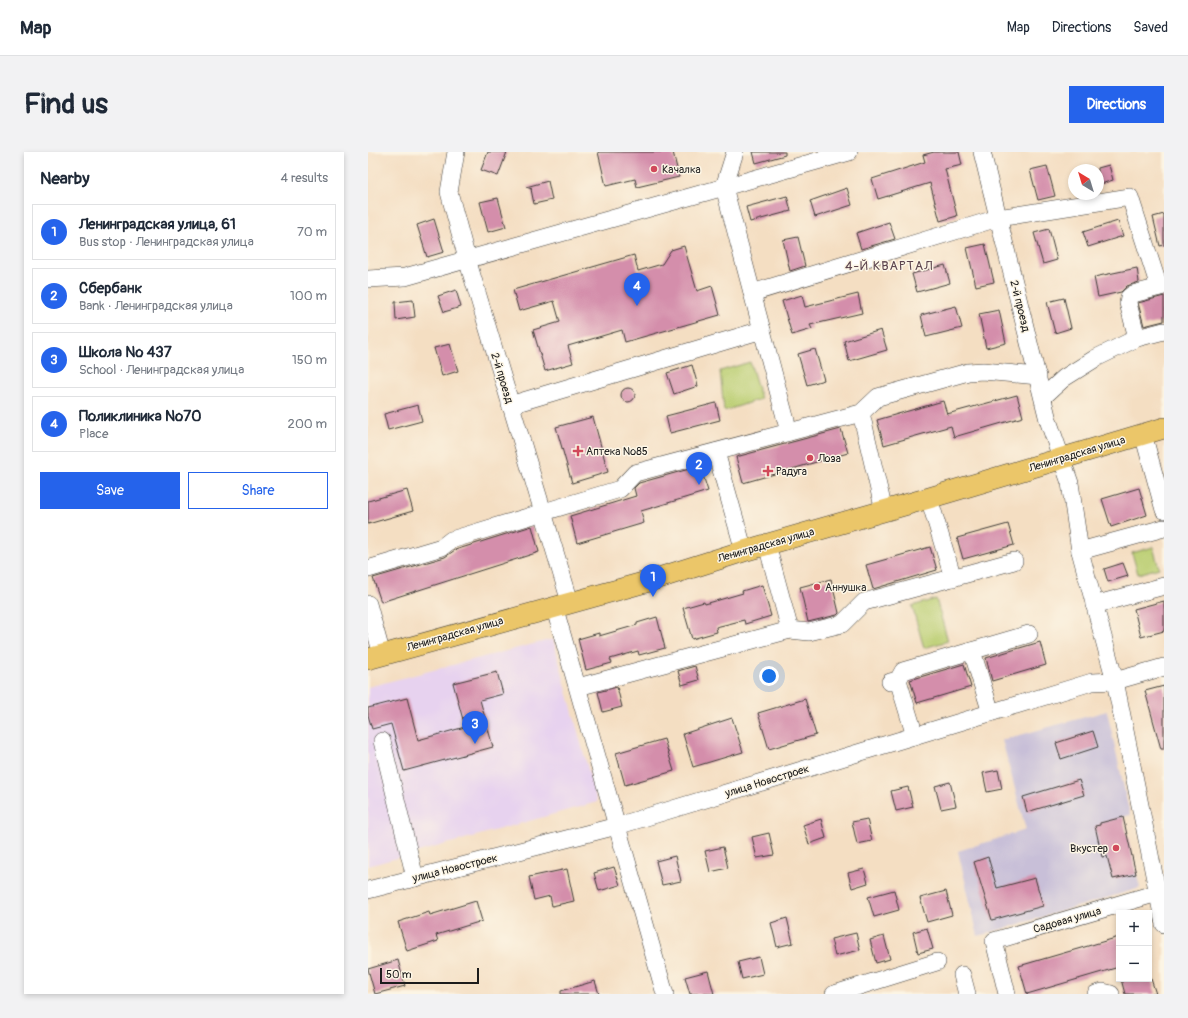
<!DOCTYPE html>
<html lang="en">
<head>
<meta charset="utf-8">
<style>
  :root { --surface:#fff; --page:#f2f2f3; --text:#1f2937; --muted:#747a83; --line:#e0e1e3; --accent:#2563eb }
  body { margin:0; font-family:Pangolin,sans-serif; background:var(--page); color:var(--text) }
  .controls { position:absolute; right:12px; bottom:12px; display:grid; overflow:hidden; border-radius:0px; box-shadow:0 2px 6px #0003 }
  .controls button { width:36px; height:36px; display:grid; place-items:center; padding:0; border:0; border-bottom:1px solid var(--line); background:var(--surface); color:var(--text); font:20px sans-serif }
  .compass { position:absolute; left:700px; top:12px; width:36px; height:36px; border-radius:50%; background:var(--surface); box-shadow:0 2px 6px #0003; rotate:322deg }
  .scale { position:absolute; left:12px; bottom:10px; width:99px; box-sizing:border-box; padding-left:4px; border:2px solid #1c1c1c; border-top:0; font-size:11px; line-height:14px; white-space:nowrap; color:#1c1c1c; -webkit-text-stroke:3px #fcf5e5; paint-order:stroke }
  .you { position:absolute; left:401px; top:524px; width:14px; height:14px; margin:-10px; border:3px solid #fff; border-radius:50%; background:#1a73e8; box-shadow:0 0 0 6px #1a73e833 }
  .badge { display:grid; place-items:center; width:26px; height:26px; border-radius:50%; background:var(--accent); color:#fff; font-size:13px; font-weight:700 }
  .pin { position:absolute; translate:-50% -33px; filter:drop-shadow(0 1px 2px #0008) }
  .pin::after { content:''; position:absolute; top:21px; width:14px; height:12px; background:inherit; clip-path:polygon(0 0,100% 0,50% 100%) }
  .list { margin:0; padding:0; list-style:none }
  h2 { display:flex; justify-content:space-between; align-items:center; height:52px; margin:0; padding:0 16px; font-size:17px }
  h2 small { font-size:13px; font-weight:400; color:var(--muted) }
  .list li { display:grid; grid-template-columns:26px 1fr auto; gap:12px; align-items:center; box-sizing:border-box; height:56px; margin:0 8px 8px; padding:0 8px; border:1px solid var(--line); border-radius:0px }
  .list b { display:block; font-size:15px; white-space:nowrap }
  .list p { margin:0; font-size:13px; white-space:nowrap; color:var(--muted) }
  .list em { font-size:13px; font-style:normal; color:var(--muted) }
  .actions { display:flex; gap:8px; padding:12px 16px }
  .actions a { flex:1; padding:9px 0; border:1px solid var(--accent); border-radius:0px; text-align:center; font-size:14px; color:var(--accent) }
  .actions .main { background:var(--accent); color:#fff }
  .map { position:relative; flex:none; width:796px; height:842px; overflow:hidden; border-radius:0px }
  header { display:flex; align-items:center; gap:24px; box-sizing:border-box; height:56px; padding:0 20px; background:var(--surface); border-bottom:1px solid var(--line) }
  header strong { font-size:19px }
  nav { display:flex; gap:22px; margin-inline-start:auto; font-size:14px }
  .intro { display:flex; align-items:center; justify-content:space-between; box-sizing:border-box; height:96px; padding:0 24px }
  h1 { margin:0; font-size:28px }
  .button { padding:10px 18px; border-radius:0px; background:var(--accent); color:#fff; font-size:14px; font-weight:700 }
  main { display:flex; gap:24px; padding:0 24px }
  aside { flex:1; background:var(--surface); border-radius:0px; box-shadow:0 2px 6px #0003 }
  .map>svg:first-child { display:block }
</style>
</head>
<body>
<header>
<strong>Map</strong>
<nav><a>Map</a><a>Directions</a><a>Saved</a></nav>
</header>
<div class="intro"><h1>Find us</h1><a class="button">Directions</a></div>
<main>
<aside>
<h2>Nearby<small>4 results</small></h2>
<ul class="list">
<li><span class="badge">1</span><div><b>Ленинградская улица, 61</b><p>Bus stop · Ленинградская улица</p></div><em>70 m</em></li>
<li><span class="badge">2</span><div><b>Сбербанк</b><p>Bank · Ленинградская улица</p></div><em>100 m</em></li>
<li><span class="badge">3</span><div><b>Школа № 437</b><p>School · Ленинградская улица</p></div><em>150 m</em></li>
<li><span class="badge">4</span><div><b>Поликлиника №70</b><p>Place</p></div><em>200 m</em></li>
</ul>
<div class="actions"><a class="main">Save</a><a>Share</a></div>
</aside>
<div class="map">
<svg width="796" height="842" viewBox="0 0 796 842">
  <rect width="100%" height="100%" fill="#fcf5e5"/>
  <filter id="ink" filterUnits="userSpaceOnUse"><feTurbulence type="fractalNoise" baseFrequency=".025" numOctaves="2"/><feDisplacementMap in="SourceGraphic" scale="8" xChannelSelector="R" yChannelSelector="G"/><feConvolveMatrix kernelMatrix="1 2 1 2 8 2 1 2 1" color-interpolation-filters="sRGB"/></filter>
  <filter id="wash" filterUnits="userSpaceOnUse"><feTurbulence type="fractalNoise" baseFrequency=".012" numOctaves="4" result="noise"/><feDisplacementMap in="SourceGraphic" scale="16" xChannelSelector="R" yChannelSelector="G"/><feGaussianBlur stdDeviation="0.9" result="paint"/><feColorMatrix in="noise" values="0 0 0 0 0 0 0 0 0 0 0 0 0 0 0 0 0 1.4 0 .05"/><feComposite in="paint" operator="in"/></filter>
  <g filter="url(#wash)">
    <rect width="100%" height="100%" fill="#f4dec2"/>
    <!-- built -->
    <polygon fill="#e7d2ef" points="185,487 229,650 0,714 0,535"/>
    <!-- industrial -->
    <polygon fill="#c8bfd8" points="739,559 762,663 755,665 772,736 610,784 590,699 658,678 634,588"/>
    <!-- green -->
    <g fill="#b9cd70" stroke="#6a7446">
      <polygon points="382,210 393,247 356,259 352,219"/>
      <polygon points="785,395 791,416 770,422 764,401"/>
      <polygon points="568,447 580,489 556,496 544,454"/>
    </g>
    <g id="blocks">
      <!-- building -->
      <g fill="#d48eab">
        <polygon points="120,0 139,0 130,24 113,18"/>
        <polygon points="230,0 305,0 311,25 269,35 267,27 238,34"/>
        <polygon points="385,0 417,0 417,3 388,11"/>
        <polygon points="566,0 591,0 594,13 577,17 589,64 572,69 562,31 510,47 504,27 557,10 555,3"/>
        <polygon points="741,13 745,28 730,33 730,16"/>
        <polygon points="679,14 687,44 670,48 662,18"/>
        <polygon points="180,29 184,48 166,52 163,37 164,37 158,35"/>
        <polygon points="479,36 484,53 447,65 442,49"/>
        <polygon points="419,44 423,59 382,70 378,55"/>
        <polygon points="130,46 138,75 120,80 112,50"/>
        <polygon points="796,62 796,93 792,94 785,65"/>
        <polygon points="66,67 76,100 59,105 49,73"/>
        <polygon points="750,69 755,84 720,95 715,80"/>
        <polygon points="521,70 527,87 493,97 488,81"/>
        <polygon points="681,77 689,108 675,112 666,81"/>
        <polygon points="430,85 437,114 422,119 415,88"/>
        <polygon points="617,92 626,130 608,134 599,96"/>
        <polygon points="316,94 329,139 344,134 352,163 257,190 254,178 200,194 205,211 177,219 165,178 192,170 186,149 151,159 145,138 266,103 270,119 294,112 303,98"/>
        <polygon points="577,113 582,131 549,140 544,122"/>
        <polygon points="769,116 771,130 759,134 753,140 730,145 726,125"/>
        <polygon points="88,138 93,155 76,160 70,144"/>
        <polygon points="490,142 494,161 442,173 444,177 424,183 414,149 434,143 437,155"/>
        <polygon points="796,144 796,169 776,174 770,151"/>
        <polygon points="696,146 703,176 687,181 679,150"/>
        <polygon points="45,148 47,165 28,168 27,150"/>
        <polygon points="588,154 594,176 558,185 553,163"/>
        <polygon points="631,158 638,191 618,196 611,162"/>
        <polygon points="513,178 519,198 481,209 476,189"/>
        <polygon points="82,192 90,219 74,224 66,196"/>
        <polygon points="447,197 456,228 439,233 430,202"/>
        <polygon points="324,213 330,234 306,242 299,221"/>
        <circle cx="260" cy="243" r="7"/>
        <polygon points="649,243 655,265 586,285 583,274 516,293 509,268 575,249 579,262"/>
        <polygon points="348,251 352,268 302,281 298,264"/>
        <polygon points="50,253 54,269 20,278 16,262"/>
        <polygon points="225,265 240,320 204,331 188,275"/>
        <polygon points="473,277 480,301 375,331 368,305"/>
        <polygon points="332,314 340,339 273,359 276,371 209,391 202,364 268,344 266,336 271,331"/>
        <polygon points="771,336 779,363 743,375 734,347"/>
        <polygon points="39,338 45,359 0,372 0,349"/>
        <polygon points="640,372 646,393 595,407 589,386"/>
        <polygon points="164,374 171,400 13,450 5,426 77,405 87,398"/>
        <polygon points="562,395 569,418 505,437 498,413"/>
        <polygon points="755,411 760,424 740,430 736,417"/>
        <polygon points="463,427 471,461 469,463 440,470 432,435"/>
        <polygon points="394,433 403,464 377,472 376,468 348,475 349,480 324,487 315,456 336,450 337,452 375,441 374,439"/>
        <polygon points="796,449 796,479 773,485 766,457"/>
        <polygon points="289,465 297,496 271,503 270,499 242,507 244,511 218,518 210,487 231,481 231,484 269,473 269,471"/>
        <polygon points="672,490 678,513 624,529 618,506"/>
        <polygon points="596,512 603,535 549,551 542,528"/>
        <polygon points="327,514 331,528 314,533 310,519"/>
        <polygon points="129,520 135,542 112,548 125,595 36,619 23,572 4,577 0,563 0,556 39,546 50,588 97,575 85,531"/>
        <polygon points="796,534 796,597 793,597 777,539"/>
        <polygon points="249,535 254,555 235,560 230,540"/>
        <polygon points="437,547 448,583 401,597 390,561"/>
        <polygon points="364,566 375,600 325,615 315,582"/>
        <polygon points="725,579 730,595 693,607 688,591"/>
        <polygon points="296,587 306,619 257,633 248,601"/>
        <polygon points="630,618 634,637 619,640 615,621"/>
        <polygon points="711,628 716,643 659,660 655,645"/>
        <polygon points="582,630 588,654 573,657 567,634"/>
        <polygon points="540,635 545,655 528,659 523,639"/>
        <polygon points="755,665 768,722 745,727 739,704 734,705 727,674 732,673 732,671"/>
        <polygon points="453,667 458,686 441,692 435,673"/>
        <polygon points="499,667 504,689 489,692 484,670"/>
        <polygon points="401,681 406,703 389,706 384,685"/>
        <polygon points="355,695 360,716 342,720 337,699"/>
        <polygon points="307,704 313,729 294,733 288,709"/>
        <polygon points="620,705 629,736 667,726 675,754 624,768 606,710"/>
        <polygon points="246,715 252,733 231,739 226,721"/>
        <polygon points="199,717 206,749 184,754 182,744 166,748 161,725"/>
        <polygon points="496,717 500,731 484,736 480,721"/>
        <polygon points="526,738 531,758 506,765 500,745"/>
        <polygon points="578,739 584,763 559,770 552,746"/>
        <polygon points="108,749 114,769 68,783 70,789 39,799 30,770 61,760 62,763"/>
        <polygon points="419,766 425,791 409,795 403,771"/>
        <polygon points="559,776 565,797 550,801 545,780"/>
        <polygon points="488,781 492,798 467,804 463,787"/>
        <polygon points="516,784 522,807 508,811 502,788"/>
        <polygon points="751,785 751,815 659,842 651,814"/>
        <polygon points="391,805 395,822 374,827 370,810"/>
        <polygon points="30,808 37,834 7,842 0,817"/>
        <polygon points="340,819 346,842 322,842 317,825"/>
        <polygon points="753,827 783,827 788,842 757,842"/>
        <polygon points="227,829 231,842 193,842 193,839"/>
      </g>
    </g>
  </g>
  <g filter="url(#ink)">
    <use href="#blocks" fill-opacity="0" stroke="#3c3935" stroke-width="1"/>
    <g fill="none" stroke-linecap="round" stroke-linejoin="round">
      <defs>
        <g id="minor">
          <polyline points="88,0 81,40 99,107 202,450"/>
          <polyline points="367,0 356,35 421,280"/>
          <polyline points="614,0 680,268 702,331 712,399 747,529 796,772"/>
          <polyline points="0,127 37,125 481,0"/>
          <polyline points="384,141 630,66 762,45 791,135"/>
          <polyline points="769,186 760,151 761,145 765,142 796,134"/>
          <polyline points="675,245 696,226 728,206 769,186 796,179"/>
          <polyline points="142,253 394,178"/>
          <polyline points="493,261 516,359"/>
          <polyline points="775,282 796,358"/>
          <polyline points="348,300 376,399"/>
          <polyline points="561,346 585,426"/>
          <polyline points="399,393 422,478"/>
          <polyline points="712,399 796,376"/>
          <polyline points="0,417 74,395 83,388 252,337 267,321 493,261 510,245 600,220 615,219 670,224"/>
          <polyline points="0,452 14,503"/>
          <polyline points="726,453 796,434"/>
          <polyline points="186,454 297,842"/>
          <polyline points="604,499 623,561"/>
          <polyline points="530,528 547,584"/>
          <polyline points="522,530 530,528 535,519 661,482"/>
          <polyline points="210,535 422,478 441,480 474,472 496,450 646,409"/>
          <polyline points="14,589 47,726"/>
          <polyline points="0,738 249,674 724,530 747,529 796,515"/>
          <polyline points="594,823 599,842"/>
          <polyline points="466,842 569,810"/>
          <polyline points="639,842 626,789 796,739"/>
          <polyline points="728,842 735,840 743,842"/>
        </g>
        <polyline id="major" points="0,507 278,430 376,399 561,346 796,276"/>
      </defs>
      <!-- minor casing -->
      <use href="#minor" stroke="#3c3935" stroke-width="18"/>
      <!-- major casing -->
      <use href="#major" stroke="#3c3935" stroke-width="22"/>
      <!-- minor -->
      <use href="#minor" stroke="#fff" stroke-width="17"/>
      <!-- major -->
      <use href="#major" stroke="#ebc669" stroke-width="21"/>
    </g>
  </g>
  <!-- markers -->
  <g fill="#d1495b" stroke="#fcf5e5" stroke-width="1.5">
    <circle cx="286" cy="17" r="4"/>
    <path d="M208 293h4v4h4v4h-4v4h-4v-4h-4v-4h4z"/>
    <circle cx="442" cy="306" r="4"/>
    <path d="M398 313h4v4h4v4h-4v4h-4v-4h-4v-4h4z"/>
    <circle cx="449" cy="435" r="4"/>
    <circle cx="748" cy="696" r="4"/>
  </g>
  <g text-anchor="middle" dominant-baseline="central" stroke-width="3" stroke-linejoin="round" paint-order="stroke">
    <!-- poi labels -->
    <g font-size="11" fill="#1c1c1c" stroke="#fcf5e5" text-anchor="start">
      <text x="294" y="17">Качалка</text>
      <text x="218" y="299">Аптека №85</text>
      <text x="450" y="306">Лоза</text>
      <text x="408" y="319">Радуга</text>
      <text x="457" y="435">Аннушка</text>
      <text x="740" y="696" text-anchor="end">Вкустер</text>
    </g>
    <!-- street labels -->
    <g font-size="11" fill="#1c1c1c" stroke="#fcf5e5">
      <text transform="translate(652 154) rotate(76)">2-й проезд</text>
      <text transform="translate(134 226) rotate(73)">2-й проезд</text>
      <text transform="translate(709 302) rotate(-17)">Ленинградская улица</text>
      <text transform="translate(398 393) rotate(-16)">Ленинградская улица</text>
      <text transform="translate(87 482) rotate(-16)">Ленинградская улица</text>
      <text transform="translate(399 629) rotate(-17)">улица Новостроек</text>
      <text transform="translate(87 716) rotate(-14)">улица Новостроек</text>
      <text transform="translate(699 768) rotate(-16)">Садовая улица</text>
    </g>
    <!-- quarter labels -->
    <g font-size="13" letter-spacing="1" fill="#5c444e" stroke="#fcf5e5">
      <text x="521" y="114">4-Й КВАРТАЛ</text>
    </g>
  </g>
</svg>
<div class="controls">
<button>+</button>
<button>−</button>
</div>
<svg class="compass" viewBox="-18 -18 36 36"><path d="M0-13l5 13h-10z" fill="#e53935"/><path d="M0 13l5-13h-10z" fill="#747a83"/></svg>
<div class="scale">50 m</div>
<div class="you"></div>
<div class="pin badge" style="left:285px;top:445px">1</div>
<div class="pin badge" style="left:331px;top:333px">2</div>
<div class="pin badge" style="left:107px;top:592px">3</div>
<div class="pin badge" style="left:269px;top:154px">4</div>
</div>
</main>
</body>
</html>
